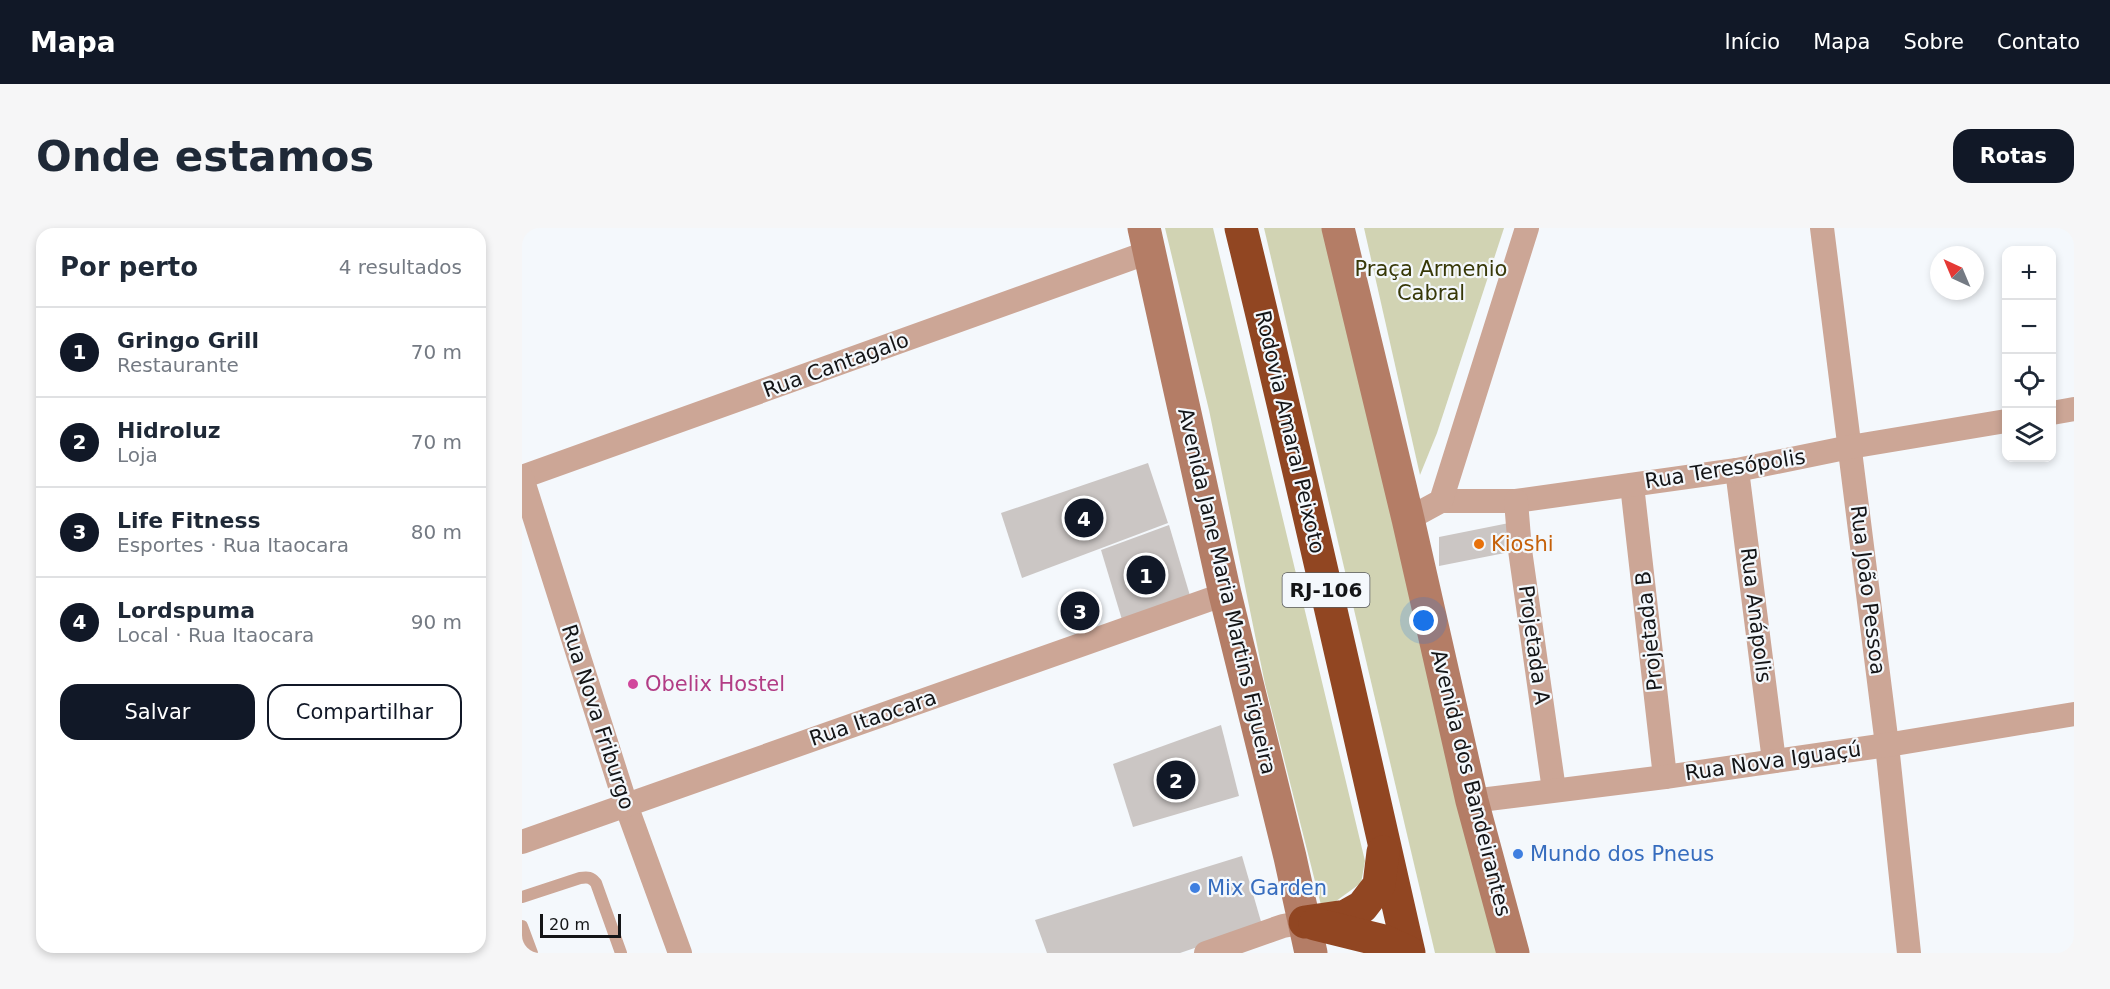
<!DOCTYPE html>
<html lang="pt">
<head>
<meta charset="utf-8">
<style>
  :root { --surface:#fff; --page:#f6f6f7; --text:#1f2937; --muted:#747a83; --line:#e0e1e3; --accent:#111827 }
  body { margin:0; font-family:"DejaVu Sans",sans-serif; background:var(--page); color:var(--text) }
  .controls { position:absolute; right:18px; top:18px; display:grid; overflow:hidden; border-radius:12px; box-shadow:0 3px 9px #0003 }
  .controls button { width:54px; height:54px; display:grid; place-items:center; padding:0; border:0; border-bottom:2px solid var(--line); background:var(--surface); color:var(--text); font:30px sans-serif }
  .compass { position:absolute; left:1408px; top:18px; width:54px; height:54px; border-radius:50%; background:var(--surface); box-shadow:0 3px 9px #0003; rotate:316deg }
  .scale { position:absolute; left:18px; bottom:15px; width:81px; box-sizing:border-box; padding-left:6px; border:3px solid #141517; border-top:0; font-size:16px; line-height:21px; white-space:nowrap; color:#141517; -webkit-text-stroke:4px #f4f8fc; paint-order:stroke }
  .you { position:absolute; left:902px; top:393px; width:21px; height:21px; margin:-15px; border:4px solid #fff; border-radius:50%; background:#1a73e8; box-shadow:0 0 0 9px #1a73e833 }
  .badge { display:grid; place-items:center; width:39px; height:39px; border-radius:50%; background:var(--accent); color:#fff; font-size:20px; font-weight:700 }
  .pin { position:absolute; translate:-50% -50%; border:3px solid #fff; box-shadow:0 2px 6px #0006 }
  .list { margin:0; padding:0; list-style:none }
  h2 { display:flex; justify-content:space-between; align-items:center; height:78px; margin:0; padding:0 24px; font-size:26px }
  h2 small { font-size:20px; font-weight:400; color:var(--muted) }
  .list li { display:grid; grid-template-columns:39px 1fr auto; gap:18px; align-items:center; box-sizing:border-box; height:90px; padding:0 24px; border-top:2px solid var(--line) }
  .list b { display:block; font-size:22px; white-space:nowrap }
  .list p { margin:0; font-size:20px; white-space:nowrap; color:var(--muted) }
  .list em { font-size:20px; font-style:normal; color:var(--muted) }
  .actions { display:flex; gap:12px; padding:18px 24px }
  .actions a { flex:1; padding:14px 0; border:2px solid var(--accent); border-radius:18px; text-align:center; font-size:21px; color:var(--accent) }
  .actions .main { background:var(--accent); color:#fff }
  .icon { flex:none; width:33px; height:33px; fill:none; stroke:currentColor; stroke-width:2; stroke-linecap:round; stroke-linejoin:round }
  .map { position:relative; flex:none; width:1552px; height:725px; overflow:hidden; border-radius:18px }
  header { display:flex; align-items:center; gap:36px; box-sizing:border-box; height:84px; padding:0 30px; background:var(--accent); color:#fff }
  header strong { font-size:28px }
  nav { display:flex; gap:33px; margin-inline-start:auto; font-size:21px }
  .intro { display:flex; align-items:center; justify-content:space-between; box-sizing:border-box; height:144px; padding:0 36px }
  h1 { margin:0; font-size:42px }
  .button { padding:15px 27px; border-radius:18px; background:var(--accent); color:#fff; font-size:21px; font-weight:700 }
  main { display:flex; gap:36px; padding:0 36px }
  aside { flex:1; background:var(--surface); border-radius:18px; box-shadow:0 3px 9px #0003 }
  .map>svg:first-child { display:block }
</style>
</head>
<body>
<header>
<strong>Mapa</strong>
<nav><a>Início</a><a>Mapa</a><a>Sobre</a><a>Contato</a></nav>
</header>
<div class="intro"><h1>Onde estamos</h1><a class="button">Rotas</a></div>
<main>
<aside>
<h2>Por perto<small>4 resultados</small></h2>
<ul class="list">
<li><span class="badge">1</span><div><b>Gringo Grill</b><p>Restaurante</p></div><em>70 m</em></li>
<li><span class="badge">2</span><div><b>Hidroluz</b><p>Loja</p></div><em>70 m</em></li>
<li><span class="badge">3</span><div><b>Life Fitness</b><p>Esportes · Rua Itaocara</p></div><em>80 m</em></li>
<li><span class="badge">4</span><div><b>Lordspuma</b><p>Local · Rua Itaocara</p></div><em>90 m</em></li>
</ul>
<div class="actions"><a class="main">Salvar</a><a>Compartilhar</a></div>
</aside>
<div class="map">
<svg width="1552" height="725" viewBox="0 0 1552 725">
  <rect width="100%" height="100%" fill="#f4f8fc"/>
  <!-- green -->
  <g fill="#d1d3b3">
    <polygon points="643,0 691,0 843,633 839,655 810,676 799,677 743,456 687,182"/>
    <polygon points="742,0 802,0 978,725 913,725"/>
    <polygon points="842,0 982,0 915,205 898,247"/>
  </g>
  <!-- building -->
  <g fill="#cbc6c4">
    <polygon points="626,235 646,295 500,350 479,285"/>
    <polygon points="987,295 998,322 917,338 917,309"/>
    <polygon points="647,297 669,371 601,395 579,322"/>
    <polygon points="699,497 717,568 611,599 591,536"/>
    <polygon points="720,628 740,697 658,725 525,725 513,692"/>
  </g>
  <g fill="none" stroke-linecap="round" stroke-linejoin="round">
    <!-- lane -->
    <g stroke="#cca696" stroke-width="12">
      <path d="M0,669l58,-19c8,-1 11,-1 16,5l25,70"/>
      <polyline points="0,698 10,725"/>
    </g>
    <!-- street -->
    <g stroke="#cca696" stroke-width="24">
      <polyline points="1300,0 1365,517 1387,725"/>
      <polyline points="1530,185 1552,181"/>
      <polyline points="1215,242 1252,533"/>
      <polyline points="0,249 627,24"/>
      <polyline points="0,250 104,577 158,725"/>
      <polyline points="1110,257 1143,549"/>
      <polyline points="919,273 994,273 1215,242 1328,219 1484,193"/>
      <polyline points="994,273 998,322 1032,562"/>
      <polyline points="886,291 919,273 1005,0"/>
      <polyline points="950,573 1143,549 1365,517 1552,486"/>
      <polyline points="0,614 703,366"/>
      <polyline points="684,725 761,698 783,694"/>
    </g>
    <!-- secondary -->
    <g stroke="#b47d66" stroke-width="33">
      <polyline points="622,0 703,366 768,629 789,725"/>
      <polyline points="816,0 886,291 950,573 991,725"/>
    </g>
    <!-- highway -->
    <g stroke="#914622" stroke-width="33">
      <path d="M719,0c59,241 113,483 168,725"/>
      <polyline points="783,694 824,688 840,679 857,657 861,624"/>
      <polyline points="793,696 862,713 886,724"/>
    </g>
  </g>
  <!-- markers -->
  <circle fill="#e8710a" stroke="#f4f8fc" stroke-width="2" cx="957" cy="316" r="6"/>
  <circle fill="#d1479c" stroke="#f4f8fc" stroke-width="2" cx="111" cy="456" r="6"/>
  <g fill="#3f7fe0" stroke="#f4f8fc" stroke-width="2">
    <circle cx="996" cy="626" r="6"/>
    <circle cx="673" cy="660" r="6"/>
  </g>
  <g text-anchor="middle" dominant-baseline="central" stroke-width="4.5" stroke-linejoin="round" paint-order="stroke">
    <!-- shield labels -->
    <rect fill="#f4f8fc" stroke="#57595c" stroke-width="1.5" x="760.5" y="345" width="87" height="34" rx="4.5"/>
    <g font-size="20" font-weight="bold" fill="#141517">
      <text x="804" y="362">RJ-106</text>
    </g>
    <!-- park labels -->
    <g font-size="21" fill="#373807" stroke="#f4f8fc">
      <text x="909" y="41">Praça Armenio<tspan x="909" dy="24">Cabral</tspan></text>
    </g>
    <!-- street labels -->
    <g font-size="21" fill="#141517" stroke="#f4f8fc">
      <text transform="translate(314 137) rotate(-20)">Rua Cantagalo</text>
      <text transform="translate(768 204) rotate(77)">Rodovia Amaral Peixoto</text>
      <text transform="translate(1203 241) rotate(-9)">Rua Teresópolis</text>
      <text transform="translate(1346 362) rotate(83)">Rua João Pessoa</text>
      <text transform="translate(705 363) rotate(77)">Avenida Jane Maria Martins Figueira</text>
      <text transform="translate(1234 387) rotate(83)">Rua Anápolis</text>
      <text transform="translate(1127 403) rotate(-96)">Projetada B</text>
      <text transform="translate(1012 417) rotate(82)">Projetada A</text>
      <text transform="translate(76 489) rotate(72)">Rua Nova Friburgo</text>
      <text transform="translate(351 490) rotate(-19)">Rua Itaocara</text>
      <text transform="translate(1251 533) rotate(-8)">Rua Nova Iguaçú</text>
      <text transform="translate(949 555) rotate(76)">Avenida dos Bandeirantes</text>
    </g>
    <!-- food labels -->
    <g font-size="21" fill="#c56008" stroke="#f4f8fc" text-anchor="start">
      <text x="969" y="316">Kioshi</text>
    </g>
    <!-- hotel labels -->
    <g font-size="21" fill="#b23c85" stroke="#f4f8fc" text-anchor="start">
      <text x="123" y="456">Obelix Hostel</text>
    </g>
    <!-- shop labels -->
    <g font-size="21" fill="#366cbe" stroke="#f4f8fc" text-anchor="start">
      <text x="1008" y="626">Mundo dos Pneus</text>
      <text x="685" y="660">Mix Garden</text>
    </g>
  </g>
</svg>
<div class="controls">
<button>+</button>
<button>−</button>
<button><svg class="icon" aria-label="locate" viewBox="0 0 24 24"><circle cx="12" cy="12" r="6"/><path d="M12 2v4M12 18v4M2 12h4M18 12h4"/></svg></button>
<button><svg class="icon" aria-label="layers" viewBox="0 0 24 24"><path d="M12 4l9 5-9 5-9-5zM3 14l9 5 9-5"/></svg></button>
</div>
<svg class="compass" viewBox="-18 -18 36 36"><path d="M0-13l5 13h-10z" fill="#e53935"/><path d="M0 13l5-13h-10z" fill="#747a83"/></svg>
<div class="scale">20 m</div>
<div class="you"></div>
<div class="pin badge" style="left:624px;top:347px">1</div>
<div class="pin badge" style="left:654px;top:552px">2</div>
<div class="pin badge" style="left:558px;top:383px">3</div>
<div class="pin badge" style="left:562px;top:290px">4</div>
</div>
</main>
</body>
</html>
